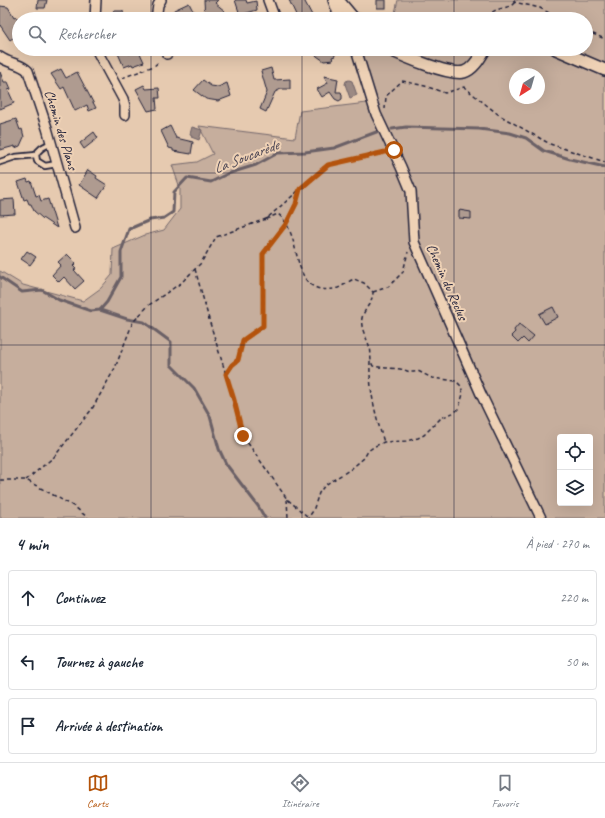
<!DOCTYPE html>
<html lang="fr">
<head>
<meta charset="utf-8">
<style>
  :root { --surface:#fff; --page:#f6f6f7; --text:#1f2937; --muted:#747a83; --line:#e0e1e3; --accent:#b45309 }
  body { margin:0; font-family:Caveat,sans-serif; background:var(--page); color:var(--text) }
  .controls { position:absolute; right:12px; bottom:12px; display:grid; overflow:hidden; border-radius:4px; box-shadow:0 4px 16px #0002 }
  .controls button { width:36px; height:36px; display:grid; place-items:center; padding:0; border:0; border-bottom:1px solid var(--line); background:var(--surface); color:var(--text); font:20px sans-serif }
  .compass { position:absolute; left:509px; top:68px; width:36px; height:36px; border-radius:50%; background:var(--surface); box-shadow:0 4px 16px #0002; rotate:217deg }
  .stop { position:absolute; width:12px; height:12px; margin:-9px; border:3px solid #b45309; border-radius:50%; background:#fff }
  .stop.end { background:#b45309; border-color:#fff; box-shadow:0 1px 4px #0008 }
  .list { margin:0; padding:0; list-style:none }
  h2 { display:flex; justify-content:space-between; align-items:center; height:52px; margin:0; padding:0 16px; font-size:17px }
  h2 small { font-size:13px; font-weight:400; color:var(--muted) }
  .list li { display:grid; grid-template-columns:26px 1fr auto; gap:12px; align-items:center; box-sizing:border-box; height:56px; margin:0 8px 8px; padding:0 8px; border:1px solid var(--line); border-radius:4px }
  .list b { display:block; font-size:15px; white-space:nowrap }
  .list em { font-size:13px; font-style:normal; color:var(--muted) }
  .icon { flex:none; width:22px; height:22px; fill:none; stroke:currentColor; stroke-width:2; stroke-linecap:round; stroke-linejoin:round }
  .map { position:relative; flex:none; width:605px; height:518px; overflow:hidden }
  .search { position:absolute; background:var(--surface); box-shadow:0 4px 16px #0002; left:12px; right:12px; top:12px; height:44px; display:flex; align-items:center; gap:10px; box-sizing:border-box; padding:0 14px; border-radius:22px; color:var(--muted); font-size:15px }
  .sheet { height:244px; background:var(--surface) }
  nav { display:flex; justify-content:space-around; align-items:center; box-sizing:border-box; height:56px; border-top:1px solid var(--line); background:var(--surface); font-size:11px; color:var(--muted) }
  nav a { display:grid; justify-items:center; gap:2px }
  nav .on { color:var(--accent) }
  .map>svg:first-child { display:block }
</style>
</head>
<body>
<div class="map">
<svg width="605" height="518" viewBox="0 0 605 518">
  <rect width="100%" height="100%" fill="#e6cab0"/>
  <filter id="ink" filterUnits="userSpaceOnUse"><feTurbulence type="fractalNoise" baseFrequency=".025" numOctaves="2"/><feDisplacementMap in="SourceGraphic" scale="8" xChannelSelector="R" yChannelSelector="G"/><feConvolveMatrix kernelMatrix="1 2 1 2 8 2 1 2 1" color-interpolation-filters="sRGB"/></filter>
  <g filter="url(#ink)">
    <!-- green -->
    <path fill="#c6ae9d" stroke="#74686c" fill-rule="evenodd" d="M398,0h207v518h-605v-247l23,14 60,16 18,-13 11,-13 1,-26 32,-14 19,-5 16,-21v-21l-8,-23 25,-3 16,-8 -14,-28 96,12 5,-27 67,-8 -12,-44 -5,-10h236v-30h-248l19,-6 37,4zM515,74h24v24h-24zM560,437h30v66h-30z"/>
    <!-- water -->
    <g fill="#9b8983" stroke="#6b6066">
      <polygon points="349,80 352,81 357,95 350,98 345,84 346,81"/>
      <polygon points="192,127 202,130 199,140 191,137 192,135 190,134"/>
    </g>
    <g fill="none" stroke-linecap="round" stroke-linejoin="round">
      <!-- stream -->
      <g stroke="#6b6066" stroke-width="3">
        <polyline points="392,129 406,127 479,129 510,133 526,138 544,151 570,159 605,167"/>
        <polyline points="0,277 22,292 42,290 59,300 91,311 100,310 107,302 121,277 121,252 129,229 150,220 164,218 173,212 174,192 187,178 211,182 227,174 256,165 278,153 305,152 334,148 379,131"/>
        <polyline points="100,310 127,319 144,322 171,342 171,365 194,388 210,416 219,449 226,464 258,506 265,518"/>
      </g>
    </g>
    <!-- building -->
    <g fill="#af9b90" stroke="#22223b">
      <polygon points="38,0 47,0 45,8 37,8"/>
      <polygon points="204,0 218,0 215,3 225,11 218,19 212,16 210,19 205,19"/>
      <polygon points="235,0 246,0 247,3 256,1 257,10 240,15"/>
      <polygon points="289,0 304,0 314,19 298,19"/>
      <rect x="377" y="0" width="9" height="8"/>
      <polygon points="189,3 197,19 170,19 174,10"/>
      <polygon points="0,6 8,7 14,17 16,16 19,21 19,23 14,26 19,34 10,40 0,25"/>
      <polygon points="113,11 123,11 124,19 114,19"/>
      <polygon points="116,49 127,49 129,54 139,51 144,62 133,66 132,64 124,67"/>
      <polygon points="307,49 334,49 335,56 332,57 333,60 324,61"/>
      <polygon points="271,68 274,80 290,79 290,89 281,89 275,92 266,112 260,109 267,92 261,71"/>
      <polygon points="61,69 66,78 77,72 96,108 89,111 87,105 75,111 64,87 61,89 51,74"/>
      <polygon points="0,72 4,82 8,82 11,89 8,90 14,103 0,109"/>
      <polygon points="324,76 338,79 336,92 341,92 342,95 342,99 339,101 335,99 330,92 322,97 317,89 328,83"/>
      <polygon points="203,80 211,86 218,87 227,83 231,96 218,101 206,99 194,90"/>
      <polygon points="144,85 146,89 159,88 160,98 156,98 157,109 148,111 136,89"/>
      <polygon points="16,119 20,130 22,129 24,137 20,146 15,148 15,146 0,150 0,124"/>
      <polygon points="170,126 176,138 193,142 191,154 173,151 173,149 169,148 161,131"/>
      <polygon points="94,132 98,138 84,149 80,143"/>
      <polygon points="88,170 97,176 96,178 107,185 98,198 79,185"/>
      <polygon points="27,179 28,182 31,181 36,196 39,195 41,201 48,199 57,228 42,218 34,211 31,204 29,204 27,199 24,200 18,182"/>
      <polygon points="14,199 15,214 0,215 0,200"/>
      <polygon points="459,210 471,212 471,219 459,218"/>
      <polygon points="27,251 36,257 30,265 21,259"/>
      <polygon points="67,254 76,263 73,266 76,269 74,270 84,281 75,289 64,277 59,282 52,275 61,265 58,262"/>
      <polygon points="553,307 558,317 545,324 539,314"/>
      <polygon points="519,324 534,336 528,343 523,338 518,343 511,336 515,332 514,330"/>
    </g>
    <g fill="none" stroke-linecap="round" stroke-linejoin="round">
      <defs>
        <g id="service">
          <path d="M51,143c-6,3 -12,5 -15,12l1,6 8,5 12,-2"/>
          <polyline points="0,162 15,157 36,155"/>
        </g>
        <g id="minor">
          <polyline points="268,0 275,19"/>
          <polyline points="333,0 340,19"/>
          <polyline points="95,19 96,0"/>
          <polyline points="156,19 158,5 161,0"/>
          <polyline points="96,49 123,99 125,106 125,115"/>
          <polyline points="165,49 167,54"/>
          <polyline points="356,49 376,114 401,167 411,191 414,242 481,394 541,518"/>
          <path d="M0,57c9,7 21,6 28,14l19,57 28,100"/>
        </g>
        <g id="tertiary">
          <polyline points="338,0 354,19"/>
          <path d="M389,49c14,7 61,27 75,23 10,-3 16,-15 21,-23"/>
          <polyline points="556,49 605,70"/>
        </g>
      </defs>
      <!-- service casing -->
      <use href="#service" stroke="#22223b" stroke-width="8"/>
      <!-- minor casing -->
      <use href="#minor" stroke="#22223b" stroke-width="12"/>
      <!-- tertiary casing -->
      <use href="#tertiary" stroke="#22223b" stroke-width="14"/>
      <!-- path -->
      <g stroke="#22223b" stroke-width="1.5" stroke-dasharray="4 3" stroke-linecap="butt">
        <polyline points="514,0 514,2 540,8 560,19"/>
        <polyline points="480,19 496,10 511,6 517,0"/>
        <polyline points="586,31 605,39"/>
        <polyline points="122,78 154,66 160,61"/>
        <polyline points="385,109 386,96 402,81 425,86 445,93 464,87 499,115 550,144 605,162"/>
        <path d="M266,219l12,-5c28,22 8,86 60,74 5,-2 11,-7 16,-9l10,4 9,9c0,10 -9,17 -11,26 -2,11 5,20 8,30 2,7 -1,10 3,18 9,2 17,2 27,3 8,1 9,5 18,2l14,7 24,3 5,5 2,8 -4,14 -4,4 -14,6 -17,17 -6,3 -12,3 -22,1 -9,4 -7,5 -4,7 -13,11 -26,16 -6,8 -6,18 -5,7"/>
        <polyline points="195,269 210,323 234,400 243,436 287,499 308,517"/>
        <polyline points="373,292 388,287 403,272 408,252"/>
        <path d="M370,361c-1,28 5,54 14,81"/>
        <polyline points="227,373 232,365 238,360 243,340 263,326 263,254 286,224 296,204 300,189"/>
        <polyline points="0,480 26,480 75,507 88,518"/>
        <polyline points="26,480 54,457 92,409 115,368 133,322 149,305 181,283 201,263 216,237 266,219 328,165 384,152"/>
        <polyline points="287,499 288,518"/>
      </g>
      <!-- service -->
      <use href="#service" stroke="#eed1b5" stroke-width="4.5"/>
      <!-- minor -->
      <use href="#minor" stroke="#eed1b5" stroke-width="9"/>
      <!-- tertiary -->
      <use href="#tertiary" stroke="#eed1b5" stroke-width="11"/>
    </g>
  </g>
  <g fill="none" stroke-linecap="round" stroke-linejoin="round" filter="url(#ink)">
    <!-- route -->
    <polyline stroke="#b45309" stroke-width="5" points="243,436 234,400 226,374 232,365 238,360 243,340 263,326 263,254 286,224 296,204 300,189 328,165 394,150"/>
  </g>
  <!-- grid -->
  <path fill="none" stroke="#22223b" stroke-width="1" stroke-opacity="0.55" d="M151,0v19M302,0v19M454,0v19M151,49v469M302,49v469M454,49v469M0,173h605M0,345h605"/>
  <g text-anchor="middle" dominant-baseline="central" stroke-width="4" stroke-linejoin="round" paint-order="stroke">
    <!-- street labels -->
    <g font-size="14" fill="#22223b" stroke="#eed1b5">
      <text transform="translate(61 130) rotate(73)">Chemin des Plans</text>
      <text transform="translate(447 282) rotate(66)">Chemin du Reclus</text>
    </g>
    <!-- water labels -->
    <g font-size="15" font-style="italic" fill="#464151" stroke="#eed1b5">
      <text transform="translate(246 157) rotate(-21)">La Soucarède</text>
    </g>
  </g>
</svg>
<div class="controls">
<button><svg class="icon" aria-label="locate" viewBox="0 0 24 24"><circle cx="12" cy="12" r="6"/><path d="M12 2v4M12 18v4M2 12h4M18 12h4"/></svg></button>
<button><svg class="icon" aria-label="layers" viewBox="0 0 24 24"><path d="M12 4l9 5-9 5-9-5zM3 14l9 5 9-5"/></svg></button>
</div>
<svg class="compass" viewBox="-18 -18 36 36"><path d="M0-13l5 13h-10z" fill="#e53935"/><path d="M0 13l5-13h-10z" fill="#747a83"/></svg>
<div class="stop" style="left:394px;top:150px"></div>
<div class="stop end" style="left:243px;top:436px"></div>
<div class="search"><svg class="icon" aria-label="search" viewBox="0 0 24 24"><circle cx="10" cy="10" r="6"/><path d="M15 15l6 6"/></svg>Rechercher</div>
</div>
<section class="sheet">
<h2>4 min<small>À pied · 270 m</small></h2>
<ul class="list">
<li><svg class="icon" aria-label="ahead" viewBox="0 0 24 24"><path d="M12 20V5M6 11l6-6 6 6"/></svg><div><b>Continuez</b></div><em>220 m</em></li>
<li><svg class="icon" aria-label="left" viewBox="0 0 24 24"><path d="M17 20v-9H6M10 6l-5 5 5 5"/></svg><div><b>Tournez à gauche</b></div><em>50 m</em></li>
<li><svg class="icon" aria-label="arrive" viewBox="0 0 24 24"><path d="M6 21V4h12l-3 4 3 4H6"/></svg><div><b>Arrivée à destination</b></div></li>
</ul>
</section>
<nav>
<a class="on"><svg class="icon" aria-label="map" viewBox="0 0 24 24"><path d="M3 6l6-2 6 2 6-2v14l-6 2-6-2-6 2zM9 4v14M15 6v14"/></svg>Carte</a>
<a><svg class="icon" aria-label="directions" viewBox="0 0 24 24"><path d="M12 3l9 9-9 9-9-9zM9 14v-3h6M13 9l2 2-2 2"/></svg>Itinéraire</a>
<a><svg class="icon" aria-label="saved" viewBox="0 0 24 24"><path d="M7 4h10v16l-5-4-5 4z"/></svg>Favoris</a>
</nav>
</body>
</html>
